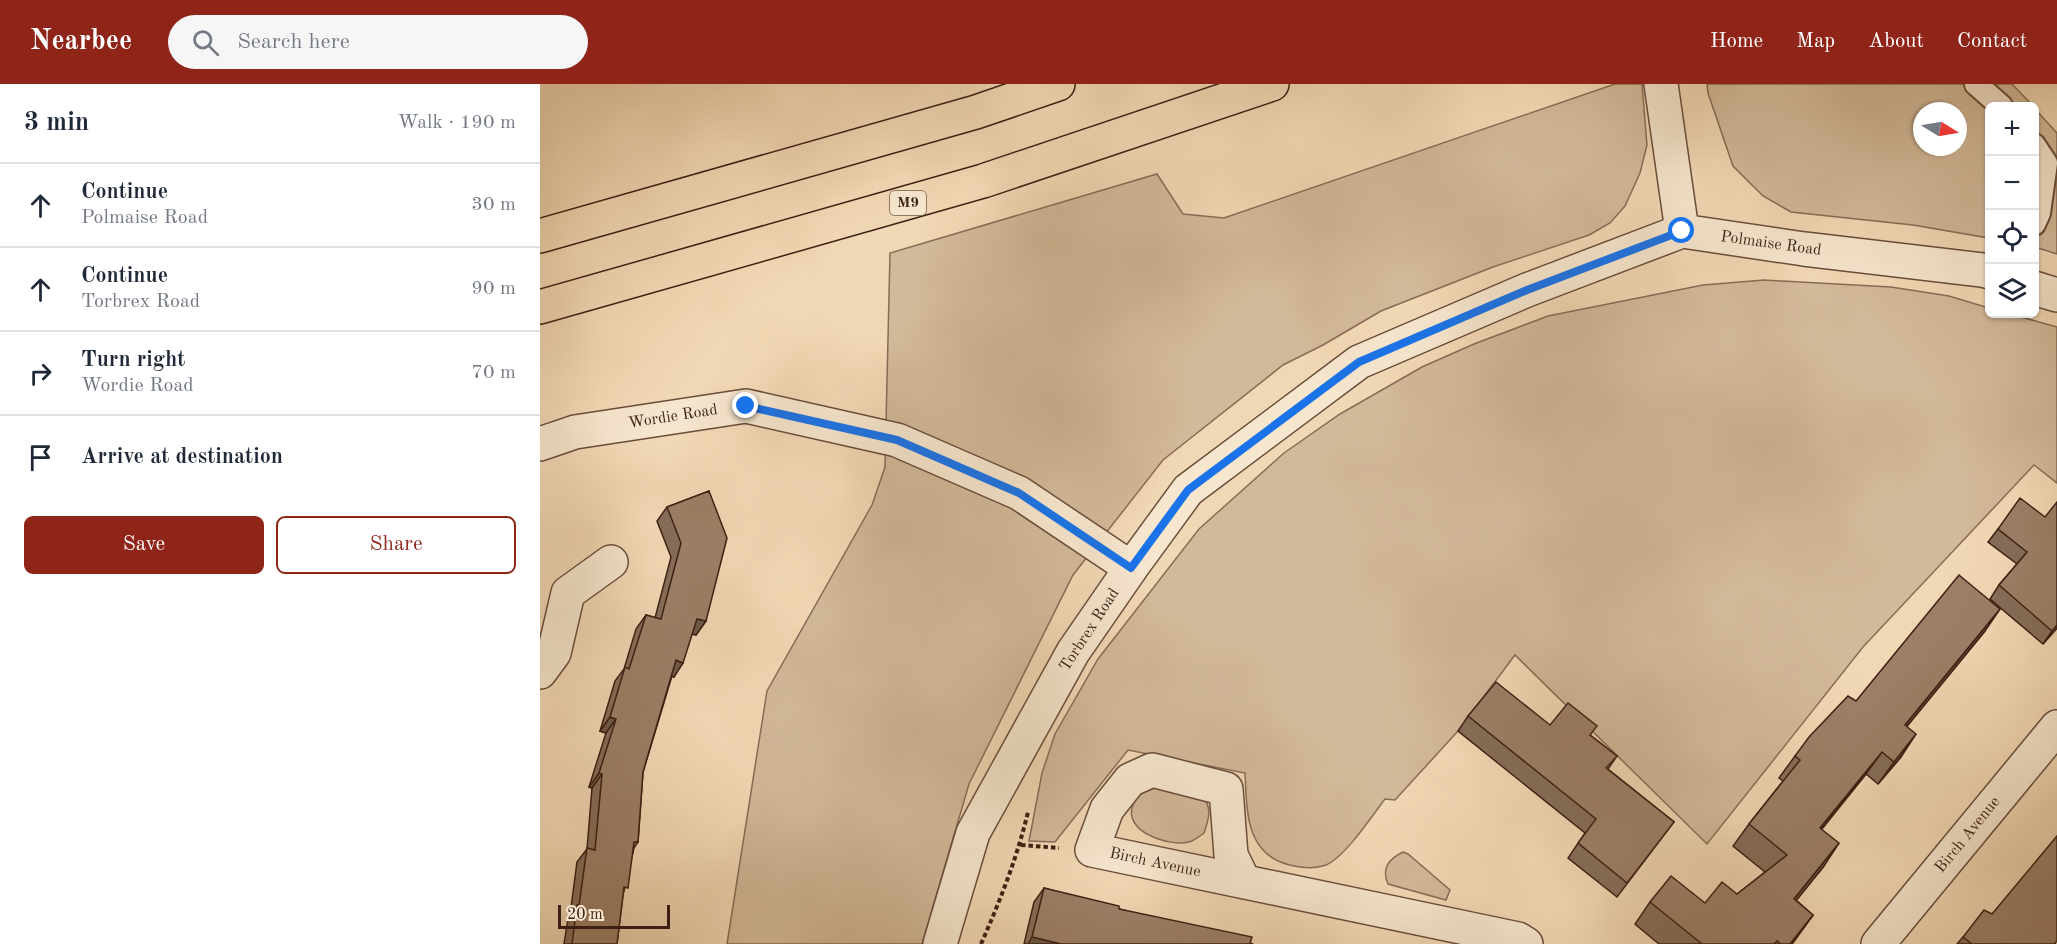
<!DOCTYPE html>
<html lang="en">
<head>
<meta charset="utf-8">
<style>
  :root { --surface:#fff; --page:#f6f6f7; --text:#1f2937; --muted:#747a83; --line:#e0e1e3; --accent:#8f2418 }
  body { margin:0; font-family:"Old Standard TT",serif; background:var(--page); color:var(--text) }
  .controls { position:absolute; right:18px; top:18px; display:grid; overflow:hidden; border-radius:9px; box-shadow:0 2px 4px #0004 }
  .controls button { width:54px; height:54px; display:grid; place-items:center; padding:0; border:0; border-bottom:2px solid var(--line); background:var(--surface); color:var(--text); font:30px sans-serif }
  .compass { position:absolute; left:1373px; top:18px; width:54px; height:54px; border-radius:50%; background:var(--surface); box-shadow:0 2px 4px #0004; rotate:101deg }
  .scale { position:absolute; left:18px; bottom:15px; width:112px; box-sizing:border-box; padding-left:6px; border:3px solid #3d1f13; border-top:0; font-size:16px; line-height:21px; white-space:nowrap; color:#3d1f13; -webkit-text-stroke:4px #f6e6ce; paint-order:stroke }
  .stop { position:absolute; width:18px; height:18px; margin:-14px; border:4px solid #1a73e8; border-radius:50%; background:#fff }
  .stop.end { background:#1a73e8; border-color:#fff; box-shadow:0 2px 6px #0008 }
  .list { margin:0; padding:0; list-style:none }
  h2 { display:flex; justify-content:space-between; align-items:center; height:78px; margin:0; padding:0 24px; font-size:26px }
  h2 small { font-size:20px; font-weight:400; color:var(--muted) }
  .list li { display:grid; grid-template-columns:39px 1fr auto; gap:18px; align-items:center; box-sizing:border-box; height:84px; padding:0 24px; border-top:2px solid var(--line) }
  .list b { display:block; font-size:22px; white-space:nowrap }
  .list p { margin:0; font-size:20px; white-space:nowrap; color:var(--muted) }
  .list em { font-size:20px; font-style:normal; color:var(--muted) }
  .actions { display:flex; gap:12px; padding:18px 24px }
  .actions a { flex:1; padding:14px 0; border:2px solid var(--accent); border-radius:9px; text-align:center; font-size:21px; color:var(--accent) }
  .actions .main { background:var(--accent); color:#fff }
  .icon { flex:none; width:33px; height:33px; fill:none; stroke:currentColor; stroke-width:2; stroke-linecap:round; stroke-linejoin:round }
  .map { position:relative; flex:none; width:1517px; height:860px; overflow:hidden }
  header { display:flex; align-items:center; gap:36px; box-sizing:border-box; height:84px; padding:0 30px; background:var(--accent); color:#fff }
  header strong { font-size:28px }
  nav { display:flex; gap:33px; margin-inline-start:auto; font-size:21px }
  .search { width:420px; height:54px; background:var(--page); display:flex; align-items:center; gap:15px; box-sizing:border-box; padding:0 21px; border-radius:33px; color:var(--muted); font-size:22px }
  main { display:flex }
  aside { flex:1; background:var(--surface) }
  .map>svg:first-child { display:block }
</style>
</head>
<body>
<header>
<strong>Nearbee</strong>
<div class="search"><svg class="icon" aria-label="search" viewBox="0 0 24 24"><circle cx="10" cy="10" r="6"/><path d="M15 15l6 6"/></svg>Search here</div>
<nav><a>Home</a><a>Map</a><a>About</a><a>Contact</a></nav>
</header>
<main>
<aside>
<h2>3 min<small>Walk · 190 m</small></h2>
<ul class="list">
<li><svg class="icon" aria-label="ahead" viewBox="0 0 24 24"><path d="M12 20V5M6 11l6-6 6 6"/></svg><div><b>Continue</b><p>Polmaise Road</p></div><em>30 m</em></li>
<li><svg class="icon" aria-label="ahead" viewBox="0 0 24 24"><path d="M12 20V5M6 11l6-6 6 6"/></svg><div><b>Continue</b><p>Torbrex Road</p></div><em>90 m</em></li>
<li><svg class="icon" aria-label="right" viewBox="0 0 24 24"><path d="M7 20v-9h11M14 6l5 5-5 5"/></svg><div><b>Turn right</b><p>Wordie Road</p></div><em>70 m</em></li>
<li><svg class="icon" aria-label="arrive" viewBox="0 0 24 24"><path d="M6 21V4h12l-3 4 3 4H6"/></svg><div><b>Arrive at destination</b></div></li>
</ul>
<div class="actions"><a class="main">Save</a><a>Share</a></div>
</aside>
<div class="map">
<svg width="1517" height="860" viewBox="0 0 1517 860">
  <rect width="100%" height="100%" fill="#f1d8b4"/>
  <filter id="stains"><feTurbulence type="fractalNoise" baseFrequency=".00333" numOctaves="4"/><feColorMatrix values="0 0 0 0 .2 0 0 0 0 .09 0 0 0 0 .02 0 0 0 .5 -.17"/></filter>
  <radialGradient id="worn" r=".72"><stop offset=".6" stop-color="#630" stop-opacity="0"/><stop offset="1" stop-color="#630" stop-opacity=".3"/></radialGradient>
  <!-- green -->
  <g fill="#d2b999" stroke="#886c56" stroke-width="1.5" fill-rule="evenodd">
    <polygon points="1075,0 1102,0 1107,61 1100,89 1085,122 1070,139 1049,151 953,183 841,227 783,261 743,281 623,376 533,491 429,700 382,860 187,860 227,607 332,421 345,383 350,169 617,90 643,130 684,134"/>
    <path d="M1167,0h305l21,22h-43l-1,132 -76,-13 -122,-13 -28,-16 -30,-30 -25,-73zM1382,27h36v36h-36z"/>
    <polygon points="1494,24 1517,49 1517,170 1495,163"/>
    <path d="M1224,196l127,7 58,9 40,12 1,6h20l47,13v156l-23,-18 -171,182 -156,197 -192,-189 -57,76 -63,69 -10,-1c-13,17 -40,58 -59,66 -11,4 -22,3 -32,1 -49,-9 -47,-54 -49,-93l-117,-23 -73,92 -26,-1 13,-68 13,-39 43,-75 101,-130 85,-76 56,-39 82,-47 52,-23 74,-28 155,-31z"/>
    <path d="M619,702l46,13c7,12 3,22 -1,34 -4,3 -8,6 -12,8 -17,7 -55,-5 -60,-24 -3,-7 3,-16 5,-22z"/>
    <path d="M863,768l5,2 42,36 -4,10 -58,-16c-7,-16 1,-25 15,-32z"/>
  </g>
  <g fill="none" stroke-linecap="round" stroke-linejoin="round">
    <defs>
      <g id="service">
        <polyline points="1436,0 1461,22"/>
        <polyline points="1494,61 1506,79 1499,129 1494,140"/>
      </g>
      <g id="minor">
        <polyline points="0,360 35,348 206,322 357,356 479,409 591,484"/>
        <polyline points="0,588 14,569 28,509 71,478"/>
        <polyline points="704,798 691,771 686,705 612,686 590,696 567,725 552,766 978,855 986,860"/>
        <polyline points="1338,860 1517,643"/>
      </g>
      <g id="tertiary">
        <polyline points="1121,0 1142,147"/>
        <polyline points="1494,204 1517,211"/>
        <polyline points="400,860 433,749 533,568 591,484 648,406 819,278 987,206 1142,147 1264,165 1442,186 1450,188"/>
      </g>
      <g id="motorway">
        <polyline points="0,152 436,28 518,0"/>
        <polyline points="0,223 443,97 732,0"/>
      </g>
    </defs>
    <!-- service casing -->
    <use href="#service" stroke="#6a4d3b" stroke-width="26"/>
    <!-- minor casing -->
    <use href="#minor" stroke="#6a4d3b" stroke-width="36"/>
    <!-- tertiary casing -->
    <use href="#tertiary" stroke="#6a4d3b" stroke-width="36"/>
    <!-- motorway casing -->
    <use href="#motorway" stroke="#3d1f13" stroke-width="36"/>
    <!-- path -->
    <g stroke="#3d1f13" stroke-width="4" stroke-dasharray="4.5 3" stroke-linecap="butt">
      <polyline points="481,761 519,764"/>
      <path d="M441,860c19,-43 36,-86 47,-132"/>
    </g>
    <!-- service -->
    <use href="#service" stroke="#f6e6ce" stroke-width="22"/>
    <!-- minor -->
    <use href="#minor" stroke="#f6e6ce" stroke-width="33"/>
    <!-- tertiary -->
    <use href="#tertiary" stroke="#f6e6ce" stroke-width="33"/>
    <!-- motorway -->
    <use href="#motorway" stroke="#f1d8b4" stroke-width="33"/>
  </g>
  <!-- wall -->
  <g fill="#856d59" stroke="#3d1f13" stroke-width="1.5">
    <polygon points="169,407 166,537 156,551 152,550 134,593 132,592 103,688 98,758 94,764 83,811 77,860 24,860 28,835 30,831 37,778 47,765 52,704 49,703 66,649 60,647 75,597 84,585 96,545 106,531 115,534 131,473 117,437 127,423"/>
    <polygon points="1505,433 1517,544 1503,560 1450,515 1459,501 1477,480 1448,458 1458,445"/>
    <polygon points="1445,547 1367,642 1361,673 1338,700 1326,690 1282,745 1284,782 1256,816 1273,831 1252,860 1119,860 1095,840 1110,818 1165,819 1197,810 1225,788 1193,762 1209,740 1243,697 1239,694 1255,672 1316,617"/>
    <polygon points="928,632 1010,641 1050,651 1077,672 1068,685 1134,738 1077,813 1028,774 1045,749 918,647"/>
    <polygon points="504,804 579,825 713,860 484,860 494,818"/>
    <polygon points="1423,853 1516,860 1417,860"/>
  </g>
  <!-- shaded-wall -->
  <g fill="#6c5948" stroke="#3d1f13" stroke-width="1.5">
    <polygon points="1460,525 1445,547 1350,663 1365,641"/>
    <polygon points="157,535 166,537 156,551 147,549"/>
    <polygon points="1517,541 1517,544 1503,560 1512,547"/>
    <polygon points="136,576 143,579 134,593 126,590"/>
    <polygon points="70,633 76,635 66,649 60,647"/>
    <polygon points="1376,650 1361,673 1338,700 1354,678"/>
    <polygon points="1342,668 1326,690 1264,766 1280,744"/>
    <polygon points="59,689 62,690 52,704 49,703"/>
    <polygon points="1299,759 1284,782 1239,838 1254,815"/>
    <polygon points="1273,831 1252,860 1250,860"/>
    <polygon points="492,853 521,860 488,860"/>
  </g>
  <!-- building -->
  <g fill="#9b7f67" stroke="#3d1f13" stroke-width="1.5">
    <polygon points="169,407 187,454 166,537 157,535 143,579 136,576 103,688 98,758 94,758 88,804 84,803 77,860 32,860 37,821 39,821 47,764 55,766 62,690 59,689 76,635 70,633 85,583 89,585 106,531 121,535 141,459 127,423"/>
    <polygon points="1480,414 1505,433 1517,418 1517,541 1512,547 1459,501 1487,468 1458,445"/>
    <polygon points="1419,491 1460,525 1365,641 1376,650 1354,678 1342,668 1280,744 1299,759 1254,815 1273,831 1250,860 1241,860 1237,857 1234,860 1162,860 1110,818 1131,792 1165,819 1182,798 1197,810 1247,771 1209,740 1260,676 1255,672 1269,653 1308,612 1316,617"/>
    <polygon points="956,598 1010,641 1028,619 1057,642 1050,651 1077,672 1066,684 1134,738 1087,799 1038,759 1056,735 928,632"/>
    <polygon points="1517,752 1517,857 1514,860 1432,860 1423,853 1444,826 1452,830"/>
    <polygon points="504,804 579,822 579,825 712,853 710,859 713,860 521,860 492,853"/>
  </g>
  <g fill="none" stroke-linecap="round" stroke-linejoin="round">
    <!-- route -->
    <polyline stroke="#1a73e8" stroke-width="8" points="206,322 357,356 479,409 591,484 648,406 819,278 987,206 1142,147"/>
  </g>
  <g text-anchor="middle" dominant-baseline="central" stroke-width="6" stroke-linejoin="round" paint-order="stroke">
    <!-- shield labels -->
    <rect fill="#f6e6ce" stroke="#745b4b" stroke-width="1.5" x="350" y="107" width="36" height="24" rx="4.5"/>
    <g font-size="15" font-weight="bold" fill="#3d1f13">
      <text x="368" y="119">M9</text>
    </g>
    <!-- street labels -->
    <g font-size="16" fill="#3d1f13" stroke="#f6e6ce">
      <text transform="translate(1231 160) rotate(8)">Polmaise Road</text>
      <text transform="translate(133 333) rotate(-9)">Wordie Road</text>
      <text transform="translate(550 546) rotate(-57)">Torbrex Road</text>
      <text transform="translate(1428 751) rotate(-51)">Birch Avenue</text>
      <text transform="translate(615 779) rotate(12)">Birch Avenue</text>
    </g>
  </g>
  <rect width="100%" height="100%" filter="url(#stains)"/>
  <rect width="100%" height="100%" fill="url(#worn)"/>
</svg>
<div class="controls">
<button>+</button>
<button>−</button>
<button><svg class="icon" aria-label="locate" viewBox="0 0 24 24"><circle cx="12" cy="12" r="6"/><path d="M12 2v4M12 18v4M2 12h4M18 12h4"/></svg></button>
<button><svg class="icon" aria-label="layers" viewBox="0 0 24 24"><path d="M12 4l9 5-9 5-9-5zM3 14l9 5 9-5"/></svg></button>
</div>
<svg class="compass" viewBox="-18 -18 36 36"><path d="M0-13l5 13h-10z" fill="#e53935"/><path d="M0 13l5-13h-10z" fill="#747a83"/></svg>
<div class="scale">20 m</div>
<div class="stop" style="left:1142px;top:147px"></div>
<div class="stop end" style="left:206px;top:322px"></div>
</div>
</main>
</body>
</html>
